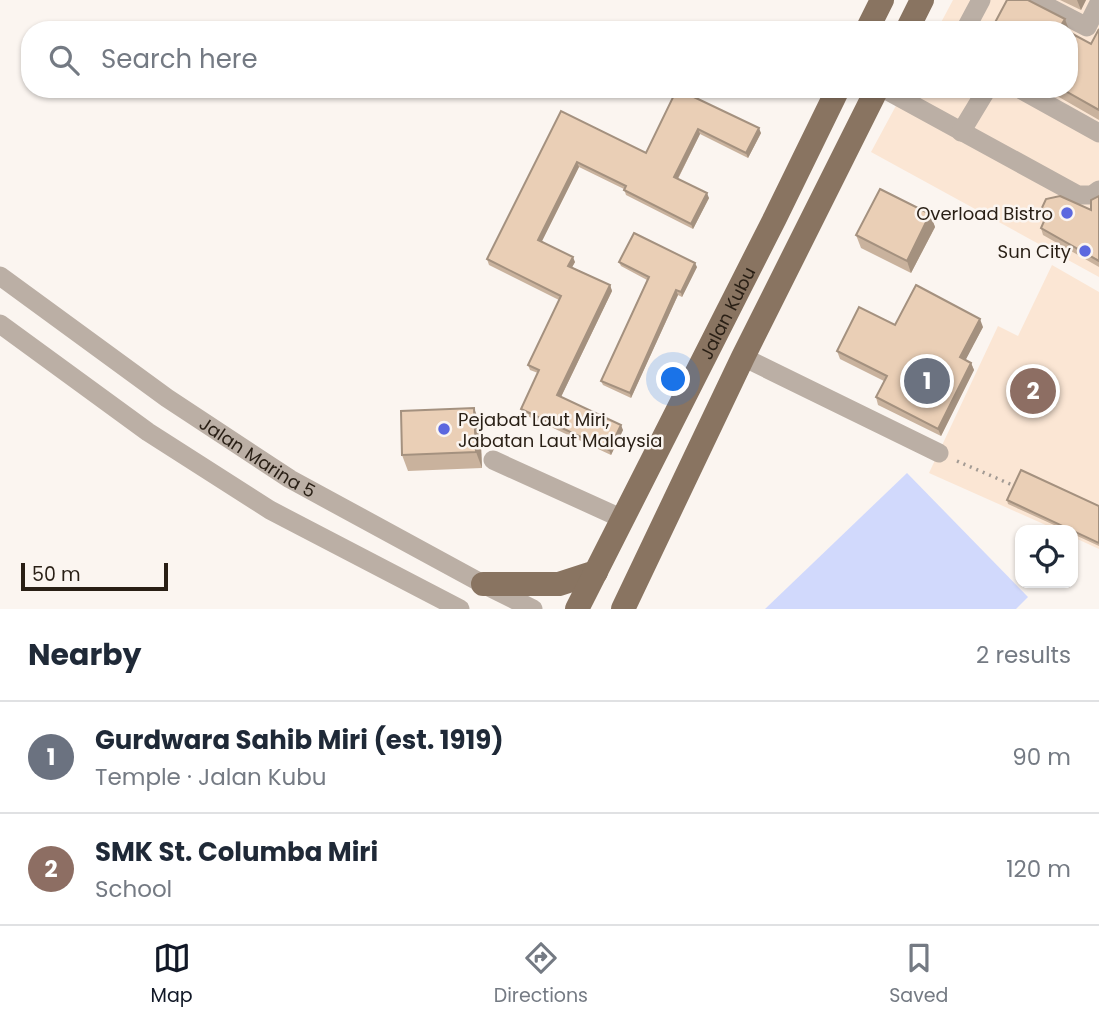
<!DOCTYPE html>
<html lang="en">
<head>
<meta charset="utf-8">
<style>
  :root { --surface:#fff; --page:#f2f2f3; --text:#1f2937; --muted:#747a83; --line:#e0e1e3; --accent:#111827 }
  body { margin:0; font-family:Poppins,sans-serif; background:var(--page); color:var(--text) }
  .controls { position:absolute; right:21px; bottom:21px; display:grid; overflow:hidden; border-radius:14px; box-shadow:0 2px 5px #0004 }
  .controls button { width:63px; height:63px; display:grid; place-items:center; padding:0; border:0; border-bottom:2px solid var(--line); background:var(--surface); color:var(--text); font:35px sans-serif }
  .scale { position:absolute; left:21px; bottom:18px; width:147px; box-sizing:border-box; padding-left:7px; border:4px solid #291f15; border-top:0; font-size:19px; line-height:24px; white-space:nowrap; color:#291f15; -webkit-text-stroke:5px #fbf5f0; paint-order:stroke }
  .you { position:absolute; left:674px; top:380px; width:24px; height:24px; margin:-18px; border:5px solid #fff; border-radius:50%; background:#1a73e8; box-shadow:0 0 0 10px #1a73e833 }
  .badge { display:grid; place-items:center; width:46px; height:46px; border-radius:50%; background:var(--accent); color:#fff; font-size:23px; font-weight:700 }
  .pin { position:absolute; translate:-50% -50%; border:4px solid #fff; box-shadow:0 2px 7px #0006 }
  .list { margin:0; padding:0; list-style:none }
  h2 { display:flex; justify-content:space-between; align-items:center; height:91px; margin:0; padding:0 28px; font-size:30px }
  h2 small { font-size:23px; font-weight:400; color:var(--muted) }
  .list li { display:grid; grid-template-columns:46px 1fr auto; gap:21px; align-items:center; box-sizing:border-box; height:112px; padding:0 28px; border-top:2px solid var(--line) }
  .list b { display:block; font-size:26px; white-space:nowrap }
  .list p { margin:0; font-size:23px; white-space:nowrap; color:var(--muted) }
  .list em { font-size:23px; font-style:normal; color:var(--muted) }
  .icon { flex:none; width:38px; height:38px; fill:none; stroke:currentColor; stroke-width:2; stroke-linecap:round; stroke-linejoin:round }
  .map { position:relative; flex:none; width:1099px; height:609px; overflow:hidden }
  .search { position:absolute; background:var(--surface); box-shadow:0 2px 5px #0004; left:21px; right:21px; top:21px; height:77px; display:flex; align-items:center; gap:18px; box-sizing:border-box; padding:0 24px; border-radius:28px; color:var(--muted); font-size:26px }
  .sheet { height:315px; background:var(--surface) }
  nav { display:flex; justify-content:space-around; align-items:center; box-sizing:border-box; height:98px; border-top:2px solid var(--line); background:var(--surface); font-size:19px; color:var(--muted) }
  nav a { display:grid; justify-items:center; gap:4px }
  nav .on { color:var(--accent) }
  .map>svg:first-child { display:block }
</style>
</head>
<body>
<div class="map">
<svg width="1099" height="609" viewBox="0 0 1099 609">
  <rect width="100%" height="100%" fill="#fbf5f0"/>
  <!-- built -->
  <g fill="#fbe6d4">
    <polygon points="953,0 1099,0 1099,277 871,152 905,89 1069,89 1069,30 937,30"/>
    <polygon points="1052,265 1099,292 1099,549 1073,537 1073,530 1057,530 929,473 998,326 1018,336"/>
  </g>
  <!-- green -->
  <polygon fill="#d1d9fc" points="907,473 1028,597 1016,609 765,609"/>
  <g fill="none" stroke-linecap="round" stroke-linejoin="round">
    <!-- path -->
    <polyline stroke="#a39b94" stroke-width="3.5" stroke-dasharray="2 5" stroke-linecap="butt" points="957,461 1017,487"/>
    <!-- minor -->
    <g stroke="#bbafa5" stroke-width="19">
      <polyline points="1035,0 1087,27 1099,3"/>
      <polyline points="965,30 981,0"/>
      <polyline points="884,89 1078,195 1092,195 1099,190"/>
      <polyline points="1020,89 1099,133"/>
      <polyline points="961,132 987,89"/>
      <path id="s1" d="M0,276l167,122 123,81 193,105 50,25"/>
      <polyline points="0,324 148,432 270,510 460,609"/>
      <polyline points="743,357 939,453"/>
      <polyline points="493,460 623,519"/>
    </g>
    <!-- major -->
    <g stroke="#897461" stroke-width="24">
      <polyline points="867,30 882,0"/>
      <polyline points="907,30 922,0"/>
      <polyline points="483,584 559,584 596,572"/>
      <path id="s2" d="M577,609l198,-391 63,-129"/>
      <polyline points="623,609 743,357 877,89"/>
    </g>
  </g>
  <!-- wall -->
  <g fill="#c9b29d">
    <polygon points="1060,0 1086,0 1081,10"/>
    <polygon points="1099,29 1099,120 1045,89 1069,89"/>
    <polygon points="677,89 761,133 748,158 700,134 678,179 709,198 693,229 626,195 624,189 579,167 542,241 575,262 572,267 610,285 612,291 561,397 623,430 611,455 523,414 521,409 538,373 530,370 528,365 559,300 489,265 487,259 561,111 646,153"/>
    <polygon points="1099,196 1099,267 1043,235 1041,228 1044,222 1040,212 1091,210 1097,198"/>
    <polygon points="930,214 935,227 911,273 861,248 856,235"/>
    <polygon points="619,262 697,267 682,297 678,295 631,398 603,385 601,381 647,280 621,266"/>
    <polygon points="895,325 983,327 965,360 971,363 974,370 941,436 878,405 876,397 884,381 840,359 837,351"/>
    <polygon points="480,424 482,468 408,471 402,455"/>
    <polygon points="1007,500 1099,506 1099,546 1073,534 1073,530 1065,530 1008,504"/>
  </g>
  <!-- shaded-wall -->
  <g fill="#a4917f">
    <polygon points="1077,0 1086,0 1081,10"/>
    <polygon points="1065,19 1069,30 1061,30 1060,27"/>
    <polygon points="759,128 761,133 748,158 746,153"/>
    <polygon points="698,129 700,134 676,182 674,177"/>
    <polygon points="577,162 579,167 540,245 538,240"/>
    <polygon points="707,193 709,198 693,229 691,224"/>
    <polygon points="930,214 935,227 911,273 907,261"/>
    <polygon points="573,257 575,262 570,271 568,266"/>
    <polygon points="695,263 697,267 682,297 681,292"/>
    <polygon points="610,285 612,291 559,401 557,395"/>
    <polygon points="676,290 678,295 631,398 630,393"/>
    <polygon points="980,319 983,327 963,365 960,357"/>
    <polygon points="971,363 974,370 941,436 938,429"/>
    <polygon points="474,408 480,424 482,468 476,452"/>
    <polygon points="621,425 623,430 611,455 609,450"/>
  </g>
  <!-- building -->
  <g fill="#eacfb6" stroke="#a4917f" stroke-width="2">
    <polygon points="1007,0 1028,0 1065,19 1060,27 1065,30 991,30"/>
    <polygon points="1099,29 1099,110 1062,89 1069,89 1069,32 1091,44"/>
    <polygon points="677,89 759,128 746,153 698,129 674,177 707,193 691,224 624,190 626,186 577,162 538,240 573,257 568,266 610,285 557,395 621,425 609,450 521,409 539,370 528,365 561,296 487,259 561,111 646,153"/>
    <polygon points="880,189 930,214 907,261 856,235"/>
    <polygon points="1060,196 1091,210 1091,200 1099,196 1099,261 1041,228 1045,219 1040,212 1046,199"/>
    <polygon points="634,233 695,263 681,292 676,290 630,393 601,381 649,277 619,262"/>
    <polygon points="916,285 980,319 960,357 971,363 938,429 876,397 887,376 837,351 859,307 895,325"/>
    <polygon points="474,408 476,452 402,455 401,411"/>
    <polygon points="1021,470 1099,506 1099,543 1007,500"/>
  </g>
  <!-- markers -->
  <g fill="#5c68df" stroke="#fbf5f0" stroke-width="2.5">
    <circle cx="1067" cy="213" r="7"/>
    <circle cx="1085" cy="251" r="7"/>
    <circle cx="444" cy="429" r="7"/>
  </g>
  <g text-anchor="middle" dominant-baseline="central" stroke-width="5" stroke-linejoin="round" paint-order="stroke">
    <!-- poi labels -->
    <g font-size="18" fill="#291f15" stroke="#fbf5f0" text-anchor="end">
      <text x="1053" y="213">Overload Bistro</text>
      <text x="1071" y="251">Sun City</text>
      <text x="458" y="419" text-anchor="start">Pejabat Laut Miri,<tspan x="458" dy="21">Jabatan Laut Malaysia</tspan></text>
    </g>
    <!-- street labels -->
    <g font-size="18" fill="#291f15" stroke="#fbf5f0">
      <text stroke="none"><textPath href="#s2" startOffset="332">Jalan Kubu</textPath></text>
      <text stroke="none"><textPath href="#s1" startOffset="315">Jalan Marina 5</textPath></text>
    </g>
  </g>
</svg>
<div class="controls">
<button><svg class="icon" aria-label="locate" viewBox="0 0 24 24"><circle cx="12" cy="12" r="6"/><path d="M12 2v4M12 18v4M2 12h4M18 12h4"/></svg></button>
</div>
<div class="scale">50 m</div>
<div class="you"></div>
<div class="pin badge" style="left:927px;top:381px;background:#6b7280">1</div>
<div class="pin badge" style="left:1033px;top:391px;background:#8d6e63">2</div>
<div class="search"><svg class="icon" aria-label="search" viewBox="0 0 24 24"><circle cx="10" cy="10" r="6"/><path d="M15 15l6 6"/></svg>Search here</div>
</div>
<section class="sheet">
<h2>Nearby<small>2 results</small></h2>
<ul class="list">
<li><span class="badge" style="background:#6b7280">1</span><div><b>Gurdwara Sahib Miri (est. 1919)</b><p>Temple · Jalan Kubu</p></div><em>90 m</em></li>
<li><span class="badge" style="background:#8d6e63">2</span><div><b>SMK St. Columba Miri</b><p>School</p></div><em>120 m</em></li>
</ul>
</section>
<nav>
<a class="on"><svg class="icon" aria-label="map" viewBox="0 0 24 24"><path d="M3 6l6-2 6 2 6-2v14l-6 2-6-2-6 2zM9 4v14M15 6v14"/></svg>Map</a>
<a><svg class="icon" aria-label="directions" viewBox="0 0 24 24"><path d="M12 3l9 9-9 9-9-9zM9 14v-3h6M13 9l2 2-2 2"/></svg>Directions</a>
<a><svg class="icon" aria-label="saved" viewBox="0 0 24 24"><path d="M7 4h10v16l-5-4-5 4z"/></svg>Saved</a>
</nav>
</body>
</html>
